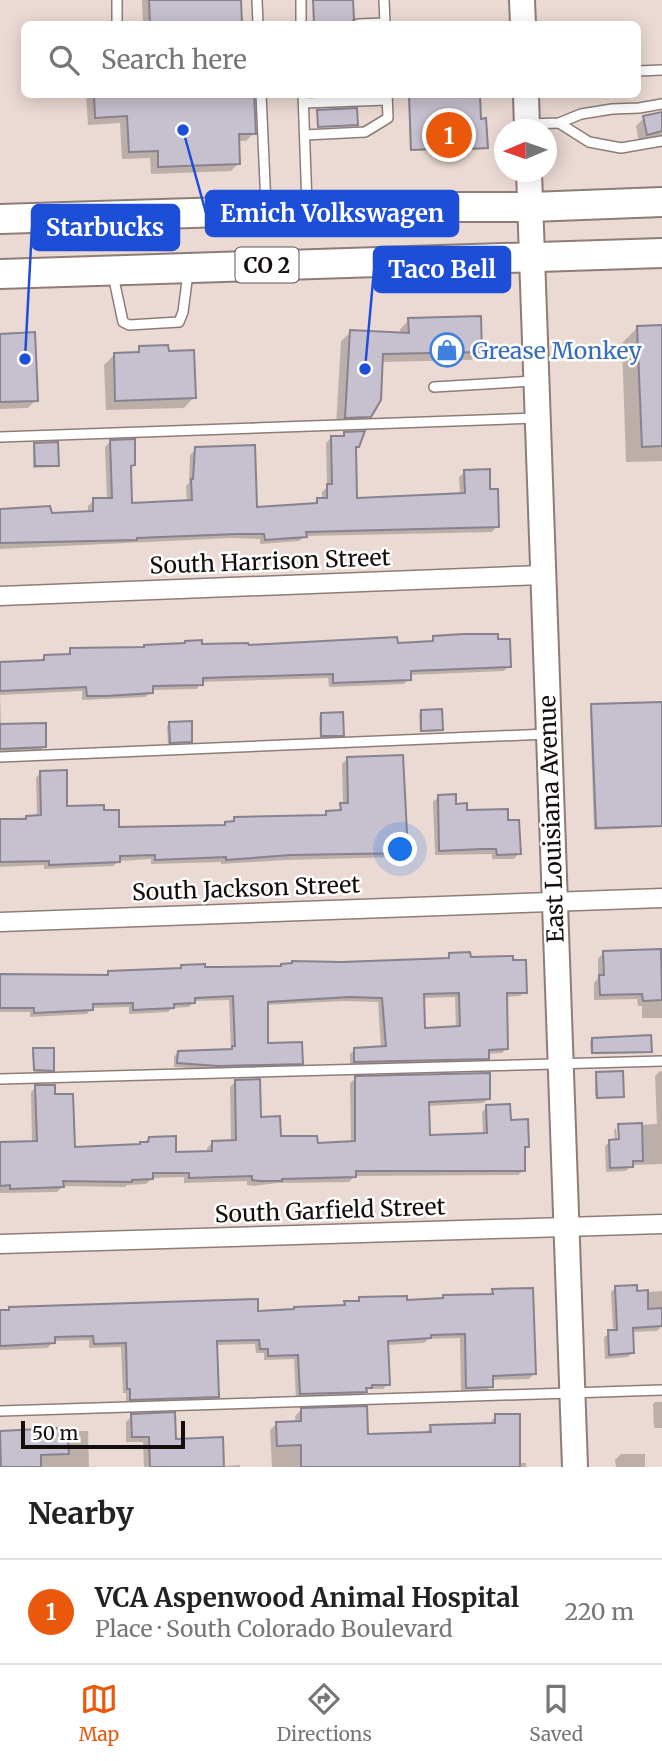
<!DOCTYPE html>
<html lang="en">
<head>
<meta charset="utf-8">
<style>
  :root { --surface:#fff; --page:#f2f2f2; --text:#222; --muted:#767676; --line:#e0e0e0; --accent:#ea580c }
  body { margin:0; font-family:Merriweather,serif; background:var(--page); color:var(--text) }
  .compass { position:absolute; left:494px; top:119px; width:63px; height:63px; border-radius:50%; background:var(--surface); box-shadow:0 4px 18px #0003; rotate:268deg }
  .scale { position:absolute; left:21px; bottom:18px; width:164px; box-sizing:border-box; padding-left:7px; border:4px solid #140e0c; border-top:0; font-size:19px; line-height:24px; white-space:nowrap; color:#140e0c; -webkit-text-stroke:5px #fff; paint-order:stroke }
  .you { position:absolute; left:401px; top:850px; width:24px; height:24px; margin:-18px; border:5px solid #fff; border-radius:50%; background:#1a73e8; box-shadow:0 0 0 10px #1a73e833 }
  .badge { display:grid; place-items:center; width:46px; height:46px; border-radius:50%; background:var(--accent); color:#fff; font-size:23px; font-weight:700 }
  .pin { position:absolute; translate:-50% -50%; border:4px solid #fff; box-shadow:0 2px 7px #0006 }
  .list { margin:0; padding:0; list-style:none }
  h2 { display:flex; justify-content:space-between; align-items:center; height:91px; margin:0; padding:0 28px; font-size:30px }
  h2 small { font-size:23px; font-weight:400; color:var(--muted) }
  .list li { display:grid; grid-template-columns:46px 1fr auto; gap:21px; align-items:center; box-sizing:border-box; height:105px; padding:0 28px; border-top:2px solid var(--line) }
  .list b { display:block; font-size:26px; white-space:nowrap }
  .list p { margin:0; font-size:23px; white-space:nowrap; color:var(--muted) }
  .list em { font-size:23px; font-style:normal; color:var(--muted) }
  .icon { flex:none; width:38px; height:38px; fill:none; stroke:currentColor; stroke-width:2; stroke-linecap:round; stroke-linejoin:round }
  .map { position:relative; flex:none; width:662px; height:1467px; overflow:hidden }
  .search { position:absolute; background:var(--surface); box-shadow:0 4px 18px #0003; left:21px; right:21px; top:21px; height:77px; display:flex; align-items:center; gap:18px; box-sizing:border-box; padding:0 24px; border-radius:10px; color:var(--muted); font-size:26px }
  .sheet { height:196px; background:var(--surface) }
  nav { display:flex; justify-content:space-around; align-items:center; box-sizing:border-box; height:98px; border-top:2px solid var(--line); background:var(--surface); font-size:19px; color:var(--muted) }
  nav a { display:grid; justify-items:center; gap:4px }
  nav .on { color:var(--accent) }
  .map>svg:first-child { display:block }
</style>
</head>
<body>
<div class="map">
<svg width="662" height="1467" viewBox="0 0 662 1467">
  <rect width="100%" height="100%" fill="#ebdad3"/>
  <!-- shadow -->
  <g fill="#0003" fill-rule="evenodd">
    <polygon points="142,0 239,0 240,24 143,24"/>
    <polygon points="86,94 253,94 254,133 246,141 238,141 239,163 231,171 151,174 150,158 122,159 120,123 88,125"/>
    <polygon points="408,94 464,94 480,120 486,147 484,149 465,150 463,155 432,156 432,150 410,151"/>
    <polygon points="662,112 662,141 639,142 636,126 644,118"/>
    <polygon points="409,320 480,351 471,360 381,362 369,416 360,425 336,426 341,341 351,332 400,334 400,329"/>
    <polygon points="662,326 662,461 626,462 622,343 638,327"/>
    <polygon points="0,335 36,400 28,408 0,409"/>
    <polygon points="140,348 194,397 184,408 106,410 104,365 114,355 134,354"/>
    <polygon points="345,434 358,446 354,449 355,499 460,495 459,477 465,472 489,491 497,526 492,532 305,536 299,541 260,544 260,539 231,538 0,549 0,511 51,515 88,513 88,506 94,500 107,500 105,447 110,442 134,465 129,469 131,505 187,502 186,486 189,483 190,455 196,449 255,509 313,505 317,500 322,500 322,492 327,487 326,443 332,437 341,437"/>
    <polygon points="35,445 57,465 55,467 33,468 33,447"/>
    <polygon points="434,638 509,666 504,671 409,675 409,679 404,684 329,687 328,678 201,682 197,689 151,690 146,697 82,700 82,691 0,695 1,726 44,747 39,752 0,753 0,663 39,662 44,657 66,655 71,650 142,649 144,647 182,645 185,642 200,646 247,647 396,644 428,643"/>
    <polygon points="662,703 662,827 594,830 590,708 592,706"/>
    <polygon points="421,711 441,729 439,731 420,732 419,714"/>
    <polygon points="321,715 342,735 340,737 320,738 319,717"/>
    <polygon points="170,724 191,741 189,743 168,744 167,726"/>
    <polygon points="347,759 406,852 401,857 285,860 221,864 221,862 151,864 151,859 119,861 113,866 44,869 44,865 0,867 0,819 37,817 36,778 41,772 66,808 103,812 117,829 222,827 235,819 323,816 327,813 336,812 343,805 342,764"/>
    <polygon points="438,797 465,812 507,822 519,853 514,859 492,859 492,854 435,855 433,802"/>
    <polygon points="603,953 662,959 662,1018 642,1018 642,1006 638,1006 637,999 594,1000 594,983 598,978 598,959"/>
    <path d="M450,955l19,4 56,33 -5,4 -15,1 1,52 -4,4 -15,1v4l-4,5 -133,3v-12l5,-5 26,-1 -3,-46 -35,-1 -77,4 1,39 34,19 -5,5 -83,2 -39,-3v-10l4,-5 53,-2 -2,-50 -35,1 -5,6 -17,1 -4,4 -39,2v-7l-38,1 -4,6 -57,3v-5h-30v-36h105l4,-3 69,-3 4,-3 39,2 224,-9zM455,997l1,31 -32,1 -2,-31z"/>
    <polygon points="593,1039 650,1051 648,1053 591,1054 590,1041"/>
    <polygon points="34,1050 53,1070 51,1072 34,1072 32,1052"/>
    <polygon points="660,1071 662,1071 662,1164 631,1165 626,1171 606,1172 605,1146 610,1141 615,1141 614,1130 616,1128 618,1148 621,1148 620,1128 617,1128 619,1126 657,1124 655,1076"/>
    <polygon points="597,1074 622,1096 595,1096 595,1076"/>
    <polygon points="356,1078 489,1098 483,1103 427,1106 428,1137 483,1135 482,1112 487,1107 509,1121 527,1146 523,1150 524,1170 518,1175 355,1176 349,1182 277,1183 254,1186 247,1185 247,1181 184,1183 184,1177 152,1178 146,1184 127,1185 125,1187 63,1186 57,1192 0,1193 0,1144 32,1143 31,1092 36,1087 53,1096 73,1148 144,1144 149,1138 174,1154 207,1152 207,1148 212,1143 231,1142 230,1087 236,1081 259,1119 279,1138 316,1144 351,1143 350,1083"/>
    <polygon points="616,1288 635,1293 662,1291 662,1326 657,1331 632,1332 632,1352 628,1357 605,1359 604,1337 613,1332 611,1292"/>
    <polygon points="493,1291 534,1374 529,1379 491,1380 491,1386 486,1391 461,1392 460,1338 428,1339 424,1343 386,1345 388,1384 383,1389 368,1389 360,1397 296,1399 294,1359 264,1360 264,1353 256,1353 255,1344 215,1345 217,1396 212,1401 126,1404 126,1393 123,1393 121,1347 89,1348 89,1340 53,1341 48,1348 0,1350 0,1312 7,1312 10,1309 256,1312 341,1307 345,1303 356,1303 360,1299 405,1301 441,1300 443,1297 488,1296"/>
    <polygon points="655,1402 662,1402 662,1428 654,1428 653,1404"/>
    <polygon points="301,1410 366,1436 424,1434 431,1427 489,1425 495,1416 518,1463 526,1463 526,1467 272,1467 270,1430 276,1424 296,1423 295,1416"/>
    <polygon points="132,1416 222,1466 240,1465 240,1467 144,1467 143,1442 126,1442 126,1422"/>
    <polygon points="88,1431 89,1467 0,1467 0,1432"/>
    <polygon points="621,1454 645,1454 645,1467 662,1467 616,1467 615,1460"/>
  </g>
  <!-- building -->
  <g fill="#c7c0cf" stroke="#88828f" stroke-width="2" fill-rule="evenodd">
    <polygon points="149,0 241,0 242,24 150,24"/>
    <polygon points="313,0 353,0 354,19 351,24 314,24"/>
    <polygon points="94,94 254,94 256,134 239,134 240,164 158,167 158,151 129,152 127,116 95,118"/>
    <polygon points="409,94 480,96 481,119 486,118 488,148 466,149 467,154 434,155 434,149 411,150"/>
    <polygon points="357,108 358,125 318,127 317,110"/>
    <polygon points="662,112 662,131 647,135 643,116"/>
    <polygon points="481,316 482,352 383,354 381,400 371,417 345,418 350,330 409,333 408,318"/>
    <polygon points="662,325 662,446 642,447 637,326"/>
    <polygon points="35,332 38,401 0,402 0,334"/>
    <polygon points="168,345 169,351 194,350 196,398 115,401 114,353 139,352 139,346"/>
    <polygon points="365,431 359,447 356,447 357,498 465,493 464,470 490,469 490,489 498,489 499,527 306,532 307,537 265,540 264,534 237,534 137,538 137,540 0,543 0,509 50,506 52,513 93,511 93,498 112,498 110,440 135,439 135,465 131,466 132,503 192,500 191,479 193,479 195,447 255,445 257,507 317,503 317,498 327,498 327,484 332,484 331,436 344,436 344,432"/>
    <polygon points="58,442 59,466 35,466 34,443"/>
    <polygon points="463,634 498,634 498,639 510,639 511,667 411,671 411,680 333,683 333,674 203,678 203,685 153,686 153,693 106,696 87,696 86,687 0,691 0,662 44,660 44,655 70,654 70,648 144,647 144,645 185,643 185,641 202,640 202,644 248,643 249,645 397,637 398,643 433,641 433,636"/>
    <polygon points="662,702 662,826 596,828 591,704"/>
    <polygon points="442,709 443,730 421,731 421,710"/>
    <polygon points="343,712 344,736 321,736 321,713"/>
    <polygon points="192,721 192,742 170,743 169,722"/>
    <polygon points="46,723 46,747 0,749 0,724"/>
    <polygon points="403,755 408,853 291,855 226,860 226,857 155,860 155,855 120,856 120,862 49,865 49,861 0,862 0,819 26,819 26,816 41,815 40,771 67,770 67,806 104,805 104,810 119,810 119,827 225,825 225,822 234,821 234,817 326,815 326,811 341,810 340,803 348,803 347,757"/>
    <polygon points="456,794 456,804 467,803 467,810 508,809 508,820 519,820 521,854 497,855 496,849 482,849 439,851 438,795"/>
    <polygon points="661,949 662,1000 643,1001 642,994 600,995 599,975 604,975 603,951"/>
    <path d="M470,952l1,5 42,-1v4h13l1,33h-20l1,56 -19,1v9l-135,3v-14l32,-2 -4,-48 -33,-1 -81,5v41l34,-1 1,22 -85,2 -41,-3 1,-12 54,-2v-3h3l-2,-50 -38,2v5l-21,1v4l-41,2v-7l-40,1v6l-59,3v-5h-34v-34l108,1v-4l73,-3v-3l24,-1v3h16l60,-1v-2l11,-1v-2l50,1 107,-4v-5zM459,993l1,33 -35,2 -1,-34z"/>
    <polygon points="651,1035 652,1052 592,1053 592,1038"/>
    <polygon points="33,1048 54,1048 54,1071 34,1070"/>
    <polygon points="623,1071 624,1097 597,1098 596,1072"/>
    <polygon points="490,1073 490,1099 429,1102 430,1135 487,1133 486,1105 510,1104 511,1120 528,1119 529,1147 525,1147 525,1171 356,1171 356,1177 282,1179 282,1181 260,1181 252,1180 252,1176 189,1178 189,1173 153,1173 153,1179 132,1180 132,1182 63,1181 64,1187 10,1189 10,1185 0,1186 0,1142 37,1141 35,1085 55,1085 55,1094 73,1094 75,1147 140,1144 140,1142 148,1142 149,1137 176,1136 176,1152 212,1151 212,1141 236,1140 235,1080 260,1079 261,1117 280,1116 281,1136 317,1136 318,1143 355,1141 355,1076"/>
    <polygon points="642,1123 643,1161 633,1161 633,1167 610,1168 609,1140 619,1139 618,1124"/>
    <polygon points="637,1285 637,1291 648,1290 648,1309 662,1308 662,1326 633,1328 634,1353 609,1355 608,1330 617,1330 615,1286"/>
    <polygon points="533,1288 536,1374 493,1376 493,1387 466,1388 465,1334 431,1335 431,1338 388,1341 390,1385 372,1385 372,1388 366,1388 367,1392 300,1394 298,1355 268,1356 268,1349 260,1349 259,1340 217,1341 219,1397 130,1400 130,1389 127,1389 126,1343 94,1344 93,1336 55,1337 55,1343 0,1346 0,1310 9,1310 9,1307 258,1299 258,1311 294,1309 294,1307 345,1305 344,1301 359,1301 359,1297 407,1296 407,1300 443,1298 443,1295 493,1294 492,1289"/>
    <polygon points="367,1406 368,1434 431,1432 430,1425 495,1423 495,1414 520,1414 520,1467 301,1467 301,1445 277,1446 276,1422 301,1421 301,1408"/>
    <polygon points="175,1412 176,1439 223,1437 224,1467 150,1467 149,1437 132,1437 131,1414"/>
    <polygon points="58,1428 58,1430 67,1430 69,1454 41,1455 41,1467 1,1467 0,1431"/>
  </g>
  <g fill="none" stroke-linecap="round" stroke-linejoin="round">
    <defs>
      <g id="lane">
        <polyline points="117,0 117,24"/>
        <polyline points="257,0 258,24"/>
        <polyline points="301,0 301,24"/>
        <polyline points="384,0 385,24"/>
        <polyline points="358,24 385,23"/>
        <polyline points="638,71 662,70"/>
        <polyline points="261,94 266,206"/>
        <polyline points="303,94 307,205"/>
        <polyline points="304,103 387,100"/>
        <polyline points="559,123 589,142 621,148 662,141"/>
        <polyline points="529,124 559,123 581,114 612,109 639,108 662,104"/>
        <polyline points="305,135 365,132 388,118 387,94"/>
        <polyline points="113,275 123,322 129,325 179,322 183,312 188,273"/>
        <polyline points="434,387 534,381"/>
        <polyline points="0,437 535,418"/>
        <polyline points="0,757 547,734"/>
        <polyline points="0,1079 662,1061"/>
        <polyline points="0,1411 662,1390"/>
      </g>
      <g id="street">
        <polyline points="0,596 543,575"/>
        <polyline points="0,922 662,898"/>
        <polyline points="0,1244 662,1224"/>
      </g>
      <g id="secondary">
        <polyline points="522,0 523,24"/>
        <polyline points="526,94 527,130"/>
        <polyline points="529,172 575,1467"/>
      </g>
      <g id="primary">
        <polyline points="0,219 386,207 531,207 662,202"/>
        <polyline points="0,274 662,253"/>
      </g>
    </defs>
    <!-- lane casing -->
    <use href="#lane" stroke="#8d7d77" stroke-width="12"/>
    <!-- street casing -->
    <use href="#street" stroke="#8d7d77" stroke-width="21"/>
    <!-- secondary casing -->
    <use href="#secondary" stroke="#8d7d77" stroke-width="28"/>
    <!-- primary casing -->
    <use href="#primary" stroke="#8d7d77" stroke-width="32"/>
    <!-- lane -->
    <use href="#lane" stroke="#fff" stroke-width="9"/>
    <!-- street -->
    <use href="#street" stroke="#fff" stroke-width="18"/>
    <!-- secondary -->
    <use href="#secondary" stroke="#fff" stroke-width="24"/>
    <!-- primary -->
    <use href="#primary" stroke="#fff" stroke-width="28"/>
  </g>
  <!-- icons -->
  <defs>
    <symbol id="shop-ring" viewBox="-11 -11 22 22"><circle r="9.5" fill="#fff" stroke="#3f7fe0" stroke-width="1.5"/><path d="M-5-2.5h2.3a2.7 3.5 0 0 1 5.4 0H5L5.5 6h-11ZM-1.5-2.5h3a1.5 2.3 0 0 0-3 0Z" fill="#3f7fe0"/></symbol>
  </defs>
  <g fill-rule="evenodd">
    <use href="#shop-ring" x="428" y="331" width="38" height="38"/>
  </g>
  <g text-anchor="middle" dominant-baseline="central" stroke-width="5" stroke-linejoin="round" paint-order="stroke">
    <!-- shield labels -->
    <rect fill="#fff" stroke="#5a5655" stroke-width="2" x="235.5" y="247.5" width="63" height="35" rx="5"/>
    <g font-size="21" font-weight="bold" fill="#140e0c">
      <text x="267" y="265">CO 2</text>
    </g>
    <!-- shop labels -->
    <g font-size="23" fill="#366cbe" stroke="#fff" text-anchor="start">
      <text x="472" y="350">Grease Monkey</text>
    </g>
    <!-- street labels -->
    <g font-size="23" fill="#140e0c" stroke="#fff">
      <text transform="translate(270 561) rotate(-2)">South Harrison Street</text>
      <text transform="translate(551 819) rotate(-92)">East Louisiana Avenue</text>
      <text transform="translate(246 888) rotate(-2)">South Jackson Street</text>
      <text transform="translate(330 1210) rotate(-2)">South Garfield Street</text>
    </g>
  </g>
  <!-- callouts -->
  <path fill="none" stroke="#1d4ed8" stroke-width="2.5" d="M183 130L206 213M25 359L32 227M365 369L374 270"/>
  <g fill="#1d4ed8" stroke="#fff" stroke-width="2.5">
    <circle cx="183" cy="130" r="7"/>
    <circle cx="25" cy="359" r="7"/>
    <circle cx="365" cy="369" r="7"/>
  </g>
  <g fill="#1d4ed8" stroke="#1d4ed8" stroke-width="2.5">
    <rect x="206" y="191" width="252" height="45" rx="7"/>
    <rect x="32" y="205" width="147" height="45" rx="7"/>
    <rect x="374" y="247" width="136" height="45" rx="7"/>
  </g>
  <g font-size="24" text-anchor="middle" font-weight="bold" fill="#fff">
    <text x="332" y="222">Emich Volkswagen</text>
    <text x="105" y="236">Starbucks</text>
    <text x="442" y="278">Taco Bell</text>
  </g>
</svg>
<svg class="compass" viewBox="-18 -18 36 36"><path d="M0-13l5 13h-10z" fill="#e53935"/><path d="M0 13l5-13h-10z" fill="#767676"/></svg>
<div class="scale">50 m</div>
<div class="you"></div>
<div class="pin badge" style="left:449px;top:135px">1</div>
<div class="search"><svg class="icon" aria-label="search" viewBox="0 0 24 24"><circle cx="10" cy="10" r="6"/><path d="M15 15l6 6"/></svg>Search here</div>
</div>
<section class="sheet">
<h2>Nearby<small></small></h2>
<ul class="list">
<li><span class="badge">1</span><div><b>VCA Aspenwood Animal Hospital</b><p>Place · South Colorado Boulevard</p></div><em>220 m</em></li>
</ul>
</section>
<nav>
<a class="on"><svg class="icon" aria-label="map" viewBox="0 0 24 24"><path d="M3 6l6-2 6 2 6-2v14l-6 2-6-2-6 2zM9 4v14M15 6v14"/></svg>Map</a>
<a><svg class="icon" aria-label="directions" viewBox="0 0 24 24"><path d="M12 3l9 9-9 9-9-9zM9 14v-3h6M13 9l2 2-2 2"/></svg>Directions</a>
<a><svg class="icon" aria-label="saved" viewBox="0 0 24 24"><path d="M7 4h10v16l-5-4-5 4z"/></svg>Saved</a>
</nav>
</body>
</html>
